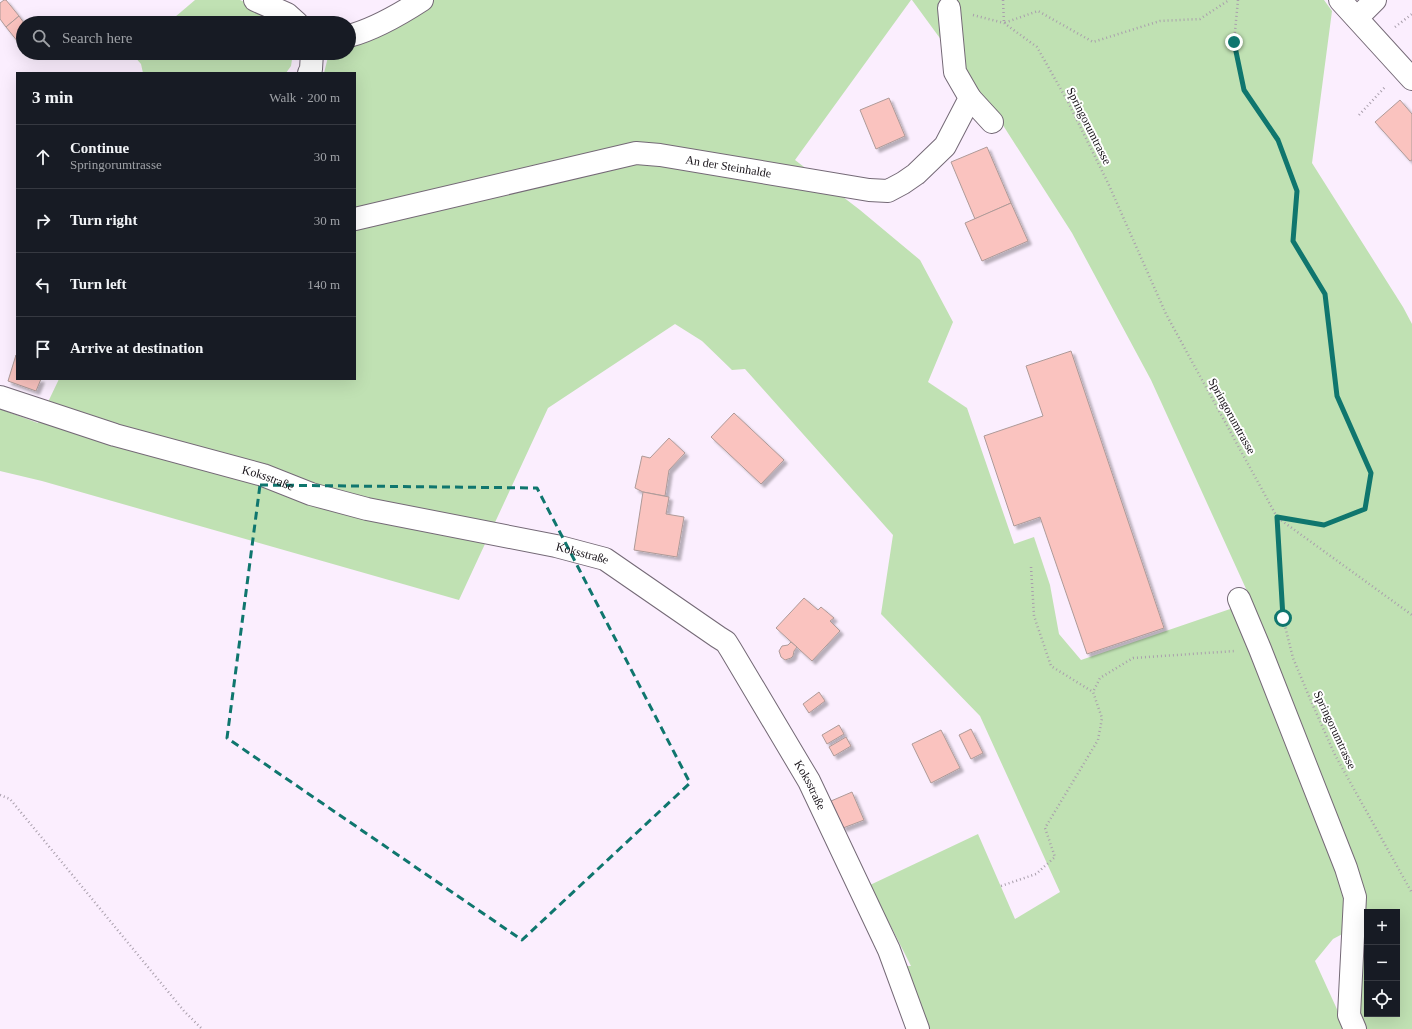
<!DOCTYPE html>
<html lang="en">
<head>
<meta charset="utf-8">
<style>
  :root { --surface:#171b24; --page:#242831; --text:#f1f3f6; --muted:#9ea1a6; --line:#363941 }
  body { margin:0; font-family:"Times New Roman",serif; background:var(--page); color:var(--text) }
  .controls { position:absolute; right:12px; bottom:12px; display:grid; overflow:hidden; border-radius:0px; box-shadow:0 4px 16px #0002 }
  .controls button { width:36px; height:36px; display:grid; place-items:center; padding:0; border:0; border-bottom:1px solid var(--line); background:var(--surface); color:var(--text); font:20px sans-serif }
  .stop { position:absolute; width:12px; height:12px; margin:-9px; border:3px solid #0f766e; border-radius:50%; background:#fff }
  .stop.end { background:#0f766e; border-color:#fff; box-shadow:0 1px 4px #0008 }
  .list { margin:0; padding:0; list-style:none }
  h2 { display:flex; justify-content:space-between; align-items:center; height:52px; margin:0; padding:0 16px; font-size:17px }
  h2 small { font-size:13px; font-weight:400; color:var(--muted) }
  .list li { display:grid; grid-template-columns:26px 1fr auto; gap:12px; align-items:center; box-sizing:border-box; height:64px; padding:0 16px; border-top:1px solid var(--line) }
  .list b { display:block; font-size:15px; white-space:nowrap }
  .list p { margin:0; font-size:13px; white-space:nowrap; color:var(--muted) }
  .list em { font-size:13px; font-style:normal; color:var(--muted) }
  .icon { flex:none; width:22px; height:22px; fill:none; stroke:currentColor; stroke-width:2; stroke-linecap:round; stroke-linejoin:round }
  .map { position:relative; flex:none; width:1412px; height:1029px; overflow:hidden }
  .search { position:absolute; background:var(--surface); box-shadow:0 4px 16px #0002; left:16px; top:16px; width:340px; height:44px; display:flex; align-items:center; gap:10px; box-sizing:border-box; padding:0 14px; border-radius:22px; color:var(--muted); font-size:15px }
  .panel { position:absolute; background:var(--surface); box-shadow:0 4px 16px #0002; left:16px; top:72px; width:340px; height:308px; border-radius:0px }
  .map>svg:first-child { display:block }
</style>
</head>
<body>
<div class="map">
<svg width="1412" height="1029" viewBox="0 0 1412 1029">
  <defs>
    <filter id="shadow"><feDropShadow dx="3.5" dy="3.5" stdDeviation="1" flood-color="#0004"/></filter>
  </defs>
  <rect width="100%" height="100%" fill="#fbeefe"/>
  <!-- green -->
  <g fill="#c0e1b3" fill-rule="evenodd">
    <polygon points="195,0 240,0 254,6 281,23 168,23"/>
    <polygon points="434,0 911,0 795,160 860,210 920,260 953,322 928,382 967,408 1014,544 1034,537 1050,585 1059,634 1081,660 1236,607 1345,880 1348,931 1333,939 1315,961 1346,1029 907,1029 887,966 911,966 870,885 978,834 1015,919 1060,892 980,716 881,614 893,535 745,369 732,370 702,341 675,324 548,408 459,600 42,481 0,471 0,409 38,423 59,379 355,379 355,73 324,73 329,53 349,53 349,43 423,7"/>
    <path d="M912,0h412l8,11 -20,152 91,144 9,17v705h-48l-4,-19v-111l-108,-297 -101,-222 -79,-147 -73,-114zM1367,912h30v102h-30z"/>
    <polygon points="135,53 293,53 291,66 286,73 143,73 141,64 133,55"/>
  </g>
  <!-- building -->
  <g fill="#fac3bf" stroke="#ae9a98" filter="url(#shadow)">
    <polygon points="4,0 6,0 19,16 6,27 0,19 0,3"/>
    <polygon points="19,16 24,23 23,23 23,39 18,42 6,27"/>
    <polygon points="889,98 905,136 876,149 860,110"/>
    <polygon points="1400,100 1412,114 1412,160 1410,161 1375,122"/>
    <polygon points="987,147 1011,203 975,219 951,162"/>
    <polygon points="1011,203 1028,241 982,261 965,223"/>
    <polygon points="1071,351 1164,628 1087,654 1040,517 1014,526 984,436 1043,416 1026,366"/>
    <polygon points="16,355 17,379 41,379 36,391 8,381"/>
    <polygon points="734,413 784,460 761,484 711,437"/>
    <polygon points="669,438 685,453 669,470 665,496 643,492 635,488 642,456 650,458"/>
    <polygon points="643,492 669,497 666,514 684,517 677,557 634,550"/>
    <polygon points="804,598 818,610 821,607 834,618 830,621 840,631 812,661 776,628"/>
    <polygon points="791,642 797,647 794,651 793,656 791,658 785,660 781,657 779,651 782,646 788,645"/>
    <polygon points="819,692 825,701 809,713 803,704"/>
    <polygon points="839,725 844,734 827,744 822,735"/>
    <polygon points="971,729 983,753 971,759 959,735"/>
    <polygon points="941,730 960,768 931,783 912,744"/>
    <polygon points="846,737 851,746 834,756 829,747"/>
    <polygon points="852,792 864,820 843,828 831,801"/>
  </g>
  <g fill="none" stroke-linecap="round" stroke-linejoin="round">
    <defs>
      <g id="minor">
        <polyline points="255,0 287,14 297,23"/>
        <polyline points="1340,0 1412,79"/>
        <polyline points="1357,18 1375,0"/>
        <path d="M349,36c26,-7 50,-21 73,-36"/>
        <polyline points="309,73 311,69 312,53"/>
        <polyline points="970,98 992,122"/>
        <path id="s1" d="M355,219l281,-66 24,2 209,35 19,1 15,-8 13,-9 29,-28 25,-48 -15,-26 -6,-64"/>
        <path id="s2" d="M0,397l115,38 148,40 48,19 56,15 189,37 49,13 113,78 8,5 5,8 78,131 80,169 29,79"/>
        <polyline points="1239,599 1260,649 1346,868 1355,897 1349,1015 1355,1029"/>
      </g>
    </defs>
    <!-- minor casing -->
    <use href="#minor" stroke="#746976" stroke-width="24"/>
    <!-- path -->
    <g stroke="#a99fac" stroke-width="2.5" stroke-dasharray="1 3" stroke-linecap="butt">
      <polyline points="1003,0 1004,23 1038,11 1093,42 1160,21 1200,19 1229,0"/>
      <polyline points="1238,0 1234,42 1244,90 1278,140 1297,191 1293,241 1325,294 1337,396 1371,473 1365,509 1324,525 1277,517"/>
      <polyline points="973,15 1004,23 1037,47 1068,102 1108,183 1166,314 1277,517 1283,618 1293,658 1311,701 1335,755 1412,893"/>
      <polyline points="1395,27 1412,14"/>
      <polyline points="1359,115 1386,86"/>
      <polyline points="1278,518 1412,615"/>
      <polyline points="1031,567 1034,616 1051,666 1093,692"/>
      <polyline points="0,795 10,799 184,1011 202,1029"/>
      <polyline points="1001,886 1036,874 1055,857 1045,828 1098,740 1102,718 1093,692 1100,678 1133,658 1235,651"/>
    </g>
    <!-- minor -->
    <use href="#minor" stroke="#fff" stroke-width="22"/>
  </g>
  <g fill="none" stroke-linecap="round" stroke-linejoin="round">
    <!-- route -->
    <polyline stroke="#0f766e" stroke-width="5" points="1234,42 1244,90 1278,140 1297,191 1293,241 1325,294 1337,396 1371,473 1365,509 1324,525 1277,517 1283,618"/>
  </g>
  <!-- marked area -->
  <path fill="none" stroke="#0f766e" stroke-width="3" stroke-dasharray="8 5" stroke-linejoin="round" d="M260,485l277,3 153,295 -168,157 -295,-202z"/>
  <g text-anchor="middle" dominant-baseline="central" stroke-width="4" stroke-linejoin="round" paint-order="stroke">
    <!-- street labels -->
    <g font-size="12" fill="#161117" stroke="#fff">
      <text transform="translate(1089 126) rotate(63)">Springorumtrasse</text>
      <text stroke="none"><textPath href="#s1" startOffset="382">An der Steinhalde</textPath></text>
      <text transform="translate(1232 416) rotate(61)">Springorumtrasse</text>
      <text stroke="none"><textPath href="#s2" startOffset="280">Koksstraße</textPath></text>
      <text stroke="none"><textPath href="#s2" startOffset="604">Koksstraße</textPath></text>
      <text transform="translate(1335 730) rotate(65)">Springorumtrasse</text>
      <text stroke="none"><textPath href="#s2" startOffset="940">Koksstraße</textPath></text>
    </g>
  </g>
</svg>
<div class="controls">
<button>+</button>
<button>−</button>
<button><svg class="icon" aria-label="locate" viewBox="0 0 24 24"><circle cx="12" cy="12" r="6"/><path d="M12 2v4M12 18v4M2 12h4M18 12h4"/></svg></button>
</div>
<div class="stop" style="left:1283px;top:618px"></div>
<div class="stop end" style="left:1234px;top:42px"></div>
<div class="search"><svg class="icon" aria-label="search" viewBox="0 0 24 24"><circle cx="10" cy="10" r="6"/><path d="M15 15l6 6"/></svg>Search here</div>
<section class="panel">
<h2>3 min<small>Walk · 200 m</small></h2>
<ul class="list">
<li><svg class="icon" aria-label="ahead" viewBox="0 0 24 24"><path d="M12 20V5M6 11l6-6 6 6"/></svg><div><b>Continue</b><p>Springorumtrasse</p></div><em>30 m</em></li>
<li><svg class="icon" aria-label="right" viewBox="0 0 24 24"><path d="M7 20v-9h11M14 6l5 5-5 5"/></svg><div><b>Turn right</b></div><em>30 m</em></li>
<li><svg class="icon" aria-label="left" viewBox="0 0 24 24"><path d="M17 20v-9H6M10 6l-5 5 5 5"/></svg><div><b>Turn left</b></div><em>140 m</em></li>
<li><svg class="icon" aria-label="arrive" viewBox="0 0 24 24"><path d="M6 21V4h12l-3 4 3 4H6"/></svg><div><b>Arrive at destination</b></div></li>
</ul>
</section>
</div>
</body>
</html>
